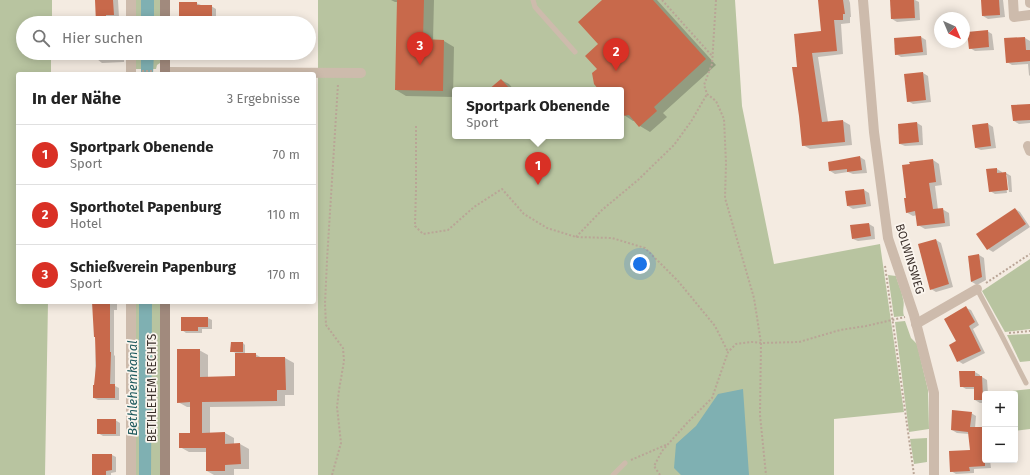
<!DOCTYPE html>
<html lang="de">
<head>
<meta charset="utf-8">
<style>
  :root { --surface:#fff; --page:#f6f6f6; --text:#222; --muted:#767676; --line:#e0e0e0; --accent:#d93025 }
  body { margin:0; font-family:"Fira Sans",sans-serif; background:var(--page); color:var(--text) }
  .controls { position:absolute; right:12px; bottom:12px; display:grid; overflow:hidden; border-radius:4px; box-shadow:0 2px 10px #0003 }
  .controls button { width:36px; height:36px; display:grid; place-items:center; padding:0; border:0; border-bottom:1px solid var(--line); background:var(--surface); color:var(--text); font:20px sans-serif }
  .compass { position:absolute; left:934px; top:12px; width:36px; height:36px; border-radius:50%; background:var(--surface); box-shadow:0 2px 10px #0003; rotate:136deg }
  .you { position:absolute; left:640px; top:264px; width:14px; height:14px; margin:-10px; border:3px solid #fff; border-radius:50%; background:#1a73e8; box-shadow:0 0 0 6px #1a73e833 }
  .badge { display:grid; place-items:center; width:26px; height:26px; border-radius:50%; background:var(--accent); color:#fff; font-size:13px; font-weight:700 }
  .pin { position:absolute; translate:-50% -33px; filter:drop-shadow(0 1px 2px #0008) }
  .pin::after { content:''; position:absolute; top:21px; width:14px; height:12px; background:inherit; clip-path:polygon(0 0,100% 0,50% 100%) }
  .popup { position:absolute; left:452px; top:87px; width:172px; height:52px; box-sizing:border-box; display:grid; place-content:center; border-radius:4px; background:var(--surface); filter:drop-shadow(0 1px 3px #0005); font-size:13px; white-space:nowrap; color:var(--muted) }
  .popup b { font-size:15px; color:var(--text) }
  .popup::after { content:''; position:absolute; left:50%; top:100%; margin-left:-8px; border:8px solid transparent; border-top-color:var(--surface) }
  .list { margin:0; padding:0; list-style:none }
  h2 { display:flex; justify-content:space-between; align-items:center; height:52px; margin:0; padding:0 16px; font-size:17px }
  h2 small { font-size:13px; font-weight:400; color:var(--muted) }
  .list li { display:grid; grid-template-columns:26px 1fr auto; gap:12px; align-items:center; box-sizing:border-box; height:60px; padding:0 16px; border-top:1px solid var(--line) }
  .list b { display:block; font-size:15px; white-space:nowrap }
  .list p { margin:0; font-size:13px; white-space:nowrap; color:var(--muted) }
  .list em { font-size:13px; font-style:normal; color:var(--muted) }
  .icon { flex:none; width:22px; height:22px; fill:none; stroke:currentColor; stroke-width:2; stroke-linecap:round; stroke-linejoin:round }
  .map { position:relative; flex:none; width:1030px; height:475px; overflow:hidden }
  .search { position:absolute; background:var(--surface); box-shadow:0 2px 10px #0003; left:16px; top:16px; width:300px; height:44px; display:flex; align-items:center; gap:10px; box-sizing:border-box; padding:0 14px; border-radius:22px; color:var(--muted); font-size:15px }
  .panel { position:absolute; background:var(--surface); box-shadow:0 2px 10px #0003; left:16px; top:72px; width:300px; height:232px; border-radius:4px }
  .map>svg:first-child { display:block }
</style>
</head>
<body>
<div class="map">
<svg width="1030" height="475" viewBox="0 0 1030 475">
  <rect width="100%" height="100%" fill="#f4ebe1"/>
  <!-- green -->
  <g fill="#b8c4a0" fill-rule="evenodd">
    <polygon points="0,0 52,0 52,23 23,23 23,53 51,53 51,74 18,74 18,302 48,302 45,475 0,475"/>
    <rect x="136" y="0" width="24" height="23"/>
    <path d="M318,0h417l7,106 32,158 106,-20 24,168 -70,7v56h-516zM455,90h166v46h-166z"/>
    <polygon points="135,53 160,53 160,63 157,65 156,69 153,69 153,73 156,73 156,74 136,74 141,73 141,69 135,69"/>
    <polygon points="1030,259 1030,329 1005,332 982,291"/>
    <path d="M888,275l8,1c2,8 6,15 7,23 2,6 -1,10 1,17l-10,1z"/>
    <polygon points="135,302 160,302 160,475 136,475"/>
    <polygon points="905,321 911,338 917,344 928,390 929,429 909,432 895,322"/>
    <polygon points="1030,334 1030,361 1020,362 1007,335"/>
    <polygon points="1030,389 1030,429 1015,431 1015,394 1012,394 1012,391"/>
    <polygon points="927,438 927,462 914,464 910,439"/>
  </g>
  <!-- water -->
  <g fill="#7fb0b2">
    <rect x="141" y="0" width="13" height="23"/>
    <polygon points="141,53 154,53 153,74 141,74"/>
    <polygon points="139,302 152,302 151,475 139,475"/>
    <polygon points="743,389 749,475 681,475 674,468 676,444 696,426 718,394"/>
  </g>
  <!-- shadow -->
  <g fill="#0003">
    <polygon points="96,0 118,0 119,17 111,17 111,23 77,23 77,19 97,18"/>
    <polygon points="391,0 434,0 433,41 444,41 454,47 453,97 406,96 396,90 398,2 395,2"/>
    <polygon points="604,0 657,0 716,65 663,113 667,117 650,132 640,126 635,121 633,121 621,113 621,90 600,90 598,69"/>
    <polygon points="825,0 849,0 850,3 851,17 850,17 850,23 841,24 843,54 818,57 828,122 843,121 850,125 852,145 810,149 803,145 798,68 822,32"/>
    <polygon points="907,0 915,0 919,2 920,20 897,22 892,19"/>
    <polygon points="982,0 1003,0 1005,17 988,19 983,16"/>
    <polygon points="196,3 201,5 211,6 216,9 216,23 201,23 199,22 199,19 185,19 180,16"/>
    <polygon points="987,31 992,34 994,50 975,51 970,48"/>
    <polygon points="921,37 926,40 927,55 901,57 896,54"/>
    <polygon points="1025,38 1030,41 1030,76 1029,75 1028,64 1012,65 1007,62 1005,39"/>
    <polygon points="78,53 124,53 124,62 102,63 97,59 83,60 78,57"/>
    <polygon points="923,73 928,76 931,102 913,104 908,101 905,75"/>
    <polygon points="501,80 509,84 514,90 490,90"/>
    <polygon points="1030,105 1030,123 1019,124 1014,121"/>
    <polygon points="917,123 922,126 923,145 905,146 900,144"/>
    <polygon points="988,124 993,127 996,148 981,150 976,148 973,126"/>
    <polygon points="860,157 865,160 867,173 853,174 848,172 835,174 830,171"/>
    <polygon points="933,160 939,164 942,185 935,186 938,210 942,209 949,213 950,226 925,229 918,225 917,215 913,216 906,212 907,199"/>
    <polygon points="997,169 1002,172 1002,173 1006,173 1011,176 1012,192 1009,192 1007,175 1005,175 1007,193 995,194 990,191"/>
    <polygon points="864,190 869,193 871,206 853,209 848,206"/>
    <polygon points="1015,209 1020,212 1030,227 993,252 988,249"/>
    <polygon points="869,224 874,227 875,239 858,241 853,239"/>
    <polygon points="936,240 941,243 953,287 936,292 931,289"/>
    <polygon points="979,255 984,258 986,280 977,285 972,282 969,257"/>
    <polygon points="94,302 117,302 117,310 114,310 114,355 115,356 115,386 119,388 119,400 98,400 94,398 95,386 96,337"/>
    <polygon points="966,308 971,310 979,325 973,329 985,353 963,364 958,361 958,342"/>
    <polygon points="208,318 212,320 212,329 202,329 202,333 186,333 182,330"/>
    <polygon points="243,343 245,345 245,354 255,354 262,358 285,358 294,363 294,395 285,395 285,406 210,407 210,433 225,433 234,438 234,444 240,444 249,449 249,469 234,469 234,475 214,475 207,471 207,452 189,452 180,447 191,434 191,407 187,407 178,402 199,350 208,355 208,378 236,377 236,353 231,351"/>
    <polygon points="961,372 975,372 980,375 980,377 982,377 987,380 988,394 985,394 985,403 980,403 975,400 975,389 966,389 961,386"/>
    <polygon points="971,413 976,416 975,428 985,428 985,460 990,460 991,468 974,469 974,473 956,474 951,471 971,451 969,434 957,433 952,430"/>
    <polygon points="115,420 120,423 120,436 103,436 98,433"/>
    <polygon points="112,455 116,457 116,472 111,473 111,475 93,475"/>
  </g>
  <!-- building -->
  <g fill="#c8694b">
    <polygon points="95,0 113,0 114,15 106,15 106,23 96,23"/>
    <polygon points="397,0 424,0 423,39 444,40 443,91 395,90"/>
    <polygon points="602,0 653,0 706,59 654,107 657,111 639,127 629,115 621,116 621,90 599,90 594,84 592,73 597,69 585,56 598,44 578,22"/>
    <polygon points="818,0 843,0 845,14 843,14 843,20 834,20 837,51 812,53 822,122 843,120 845,142 802,146 799,116 792,67 797,67 794,34 821,31"/>
    <polygon points="890,0 914,0 915,18 891,19"/>
    <polygon points="981,0 999,0 1000,15 982,16"/>
    <polygon points="179,2 197,2 197,5 212,5 212,22 198,22 198,17 179,17"/>
    <polygon points="988,30 989,47 969,49 967,32"/>
    <polygon points="921,36 923,52 895,55 894,38"/>
    <polygon points="1025,37 1026,50 1030,50 1030,61 1006,63 1004,38"/>
    <polygon points="923,72 926,100 907,102 904,74"/>
    <polygon points="501,79 511,90 488,90"/>
    <polygon points="1030,104 1030,120 1013,121 1011,105"/>
    <polygon points="917,122 919,142 899,144 898,124"/>
    <polygon points="988,123 991,146 975,148 972,125"/>
    <polygon points="860,156 862,170 847,172 847,169 829,171 828,162"/>
    <polygon points="933,159 936,182 929,183 933,209 943,208 945,223 917,226 915,211 906,213 904,198 906,198 902,165 910,164 909,162"/>
    <polygon points="997,168 997,173 1006,172 1008,190 989,192 986,169"/>
    <polygon points="864,189 866,204 847,206 845,191"/>
    <polygon points="1015,208 1026,224 987,250 976,234"/>
    <polygon points="869,223 871,236 852,239 850,225"/>
    <polygon points="936,239 949,284 930,290 918,244"/>
    <polygon points="979,254 982,277 971,282 968,256"/>
    <polygon points="92,302 110,302 110,352 111,352 110,384 115,384 115,398 93,398 93,385 94,385 96,366 95,337 94,337"/>
    <polygon points="966,306 975,322 969,326 981,351 957,362 949,345 956,341 944,319"/>
    <polygon points="181,317 208,317 208,327 198,327 198,331 181,331"/>
    <polygon points="231,342 243,342 243,352 230,352"/>
    <polygon points="177,349 200,349 200,377 235,376 235,353 256,353 256,357 285,357 286,390 277,390 277,401 202,402 202,433 225,432 225,444 240,443 241,464 225,465 225,471 206,471 206,448 179,448 179,433 190,433 190,402 177,403"/>
    <polygon points="959,371 975,371 975,376 982,376 983,400 974,400 974,387 960,387"/>
    <polygon points="952,410 972,412 970,427 985,427 985,466 969,467 970,471 950,472 949,451 970,450 968,432 951,430"/>
    <rect x="97" y="419" width="19" height="15"/>
    <polygon points="92,454 112,454 112,470 106,471 106,475 92,475"/>
  </g>
  <g fill="none" stroke-linecap="round" stroke-linejoin="round">
    <!-- path -->
    <g stroke="#b9a596" stroke-width="2" stroke-dasharray="2 2" stroke-linecap="butt">
      <polyline points="662,0 713,57"/>
      <polyline points="716,0 712,64 704,85 707,94 716,101 724,119 726,163 725,198 754,298 761,343 760,415 766,475"/>
      <polyline points="142,71 154,71"/>
      <polyline points="416,126 416,189 415,226 423,234 448,230 474,207 502,189 524,214 547,228 576,237 612,238 645,248 678,281 715,326 728,352"/>
      <polyline points="576,237 602,210 638,180 674,145 692,120 707,94"/>
      <polyline points="885,266 914,475"/>
      <polyline points="986,283 1030,254"/>
      <polyline points="1009,333 1030,331"/>
      <polyline points="631,460 668,444"/>
      <polyline points="332,475 341,443 337,407 339,390 344,361 343,348 326,325 325,304 327,260 338,84"/>
      <polyline points="660,475 654,466 662,451 687,423 712,398 728,352 736,344 752,342 761,343 799,342 840,330 866,326 905,317"/>
    </g>
    <!-- lane -->
    <g stroke="#cdbbac" stroke-width="5">
      <polyline points="533,0 535,7 575,52"/>
      <polyline points="977,289 1001,334 1026,383"/>
      <polyline points="613,475 625,463"/>
    </g>
    <!-- street -->
    <g stroke="#cdbbac" stroke-width="10">
      <polyline points="863,0 874,132 888,238 914,315 934,393 934,475"/>
      <polyline points="1013,0 1014,17 1030,15"/>
      <polyline points="1030,0 1030,3"/>
      <polyline points="131,23 131,0"/>
      <polyline points="165,72 361,73"/>
      <polyline points="131,74 131,53"/>
      <polyline points="1028,146 1030,151"/>
      <polyline points="916,324 977,289"/>
      <polyline points="131,475 131,302"/>
    </g>
    <!-- secondary -->
    <g stroke="#a18a7d" stroke-width="10">
      <polyline points="165,0 165,23"/>
      <polyline points="165,74 165,53"/>
      <polyline points="165,475 165,302"/>
    </g>
  </g>
  <g text-anchor="middle" dominant-baseline="central" stroke-width="3.5" stroke-linejoin="round" paint-order="stroke">
    <!-- street labels -->
    <g font-size="12" fill="#3b302b" stroke="#fbf5ee">
      <text transform="translate(910 259) rotate(73)">BOLWINSWEG</text>
      <text transform="translate(152 388) rotate(-90)">BETHLEHEM RECHTS</text>
    </g>
    <!-- water labels -->
    <g font-size="13" font-style="italic" fill="#1f5a5e" stroke="#fbf5ee">
      <text transform="translate(132 388) rotate(-90)">Bethlehemkanal</text>
    </g>
  </g>
</svg>
<div class="controls">
<button>+</button>
<button>−</button>
</div>
<svg class="compass" viewBox="-18 -18 36 36"><path d="M0-13l5 13h-10z" fill="#e53935"/><path d="M0 13l5-13h-10z" fill="#767676"/></svg>
<div class="you"></div>
<div class="pin badge" style="left:538px;top:185px">1</div>
<div class="popup"><b>Sportpark Obenende</b>Sport</div>
<div class="pin badge" style="left:616px;top:71px">2</div>
<div class="pin badge" style="left:420px;top:65px">3</div>
<div class="search"><svg class="icon" aria-label="search" viewBox="0 0 24 24"><circle cx="10" cy="10" r="6"/><path d="M15 15l6 6"/></svg>Hier suchen</div>
<section class="panel">
<h2>In der Nähe<small>3 Ergebnisse</small></h2>
<ul class="list">
<li><span class="badge">1</span><div><b>Sportpark Obenende</b><p>Sport</p></div><em>70 m</em></li>
<li><span class="badge">2</span><div><b>Sporthotel Papenburg</b><p>Hotel</p></div><em>110 m</em></li>
<li><span class="badge">3</span><div><b>Schießverein Papenburg</b><p>Sport</p></div><em>170 m</em></li>
</ul>
</section>
</div>
</body>
</html>
